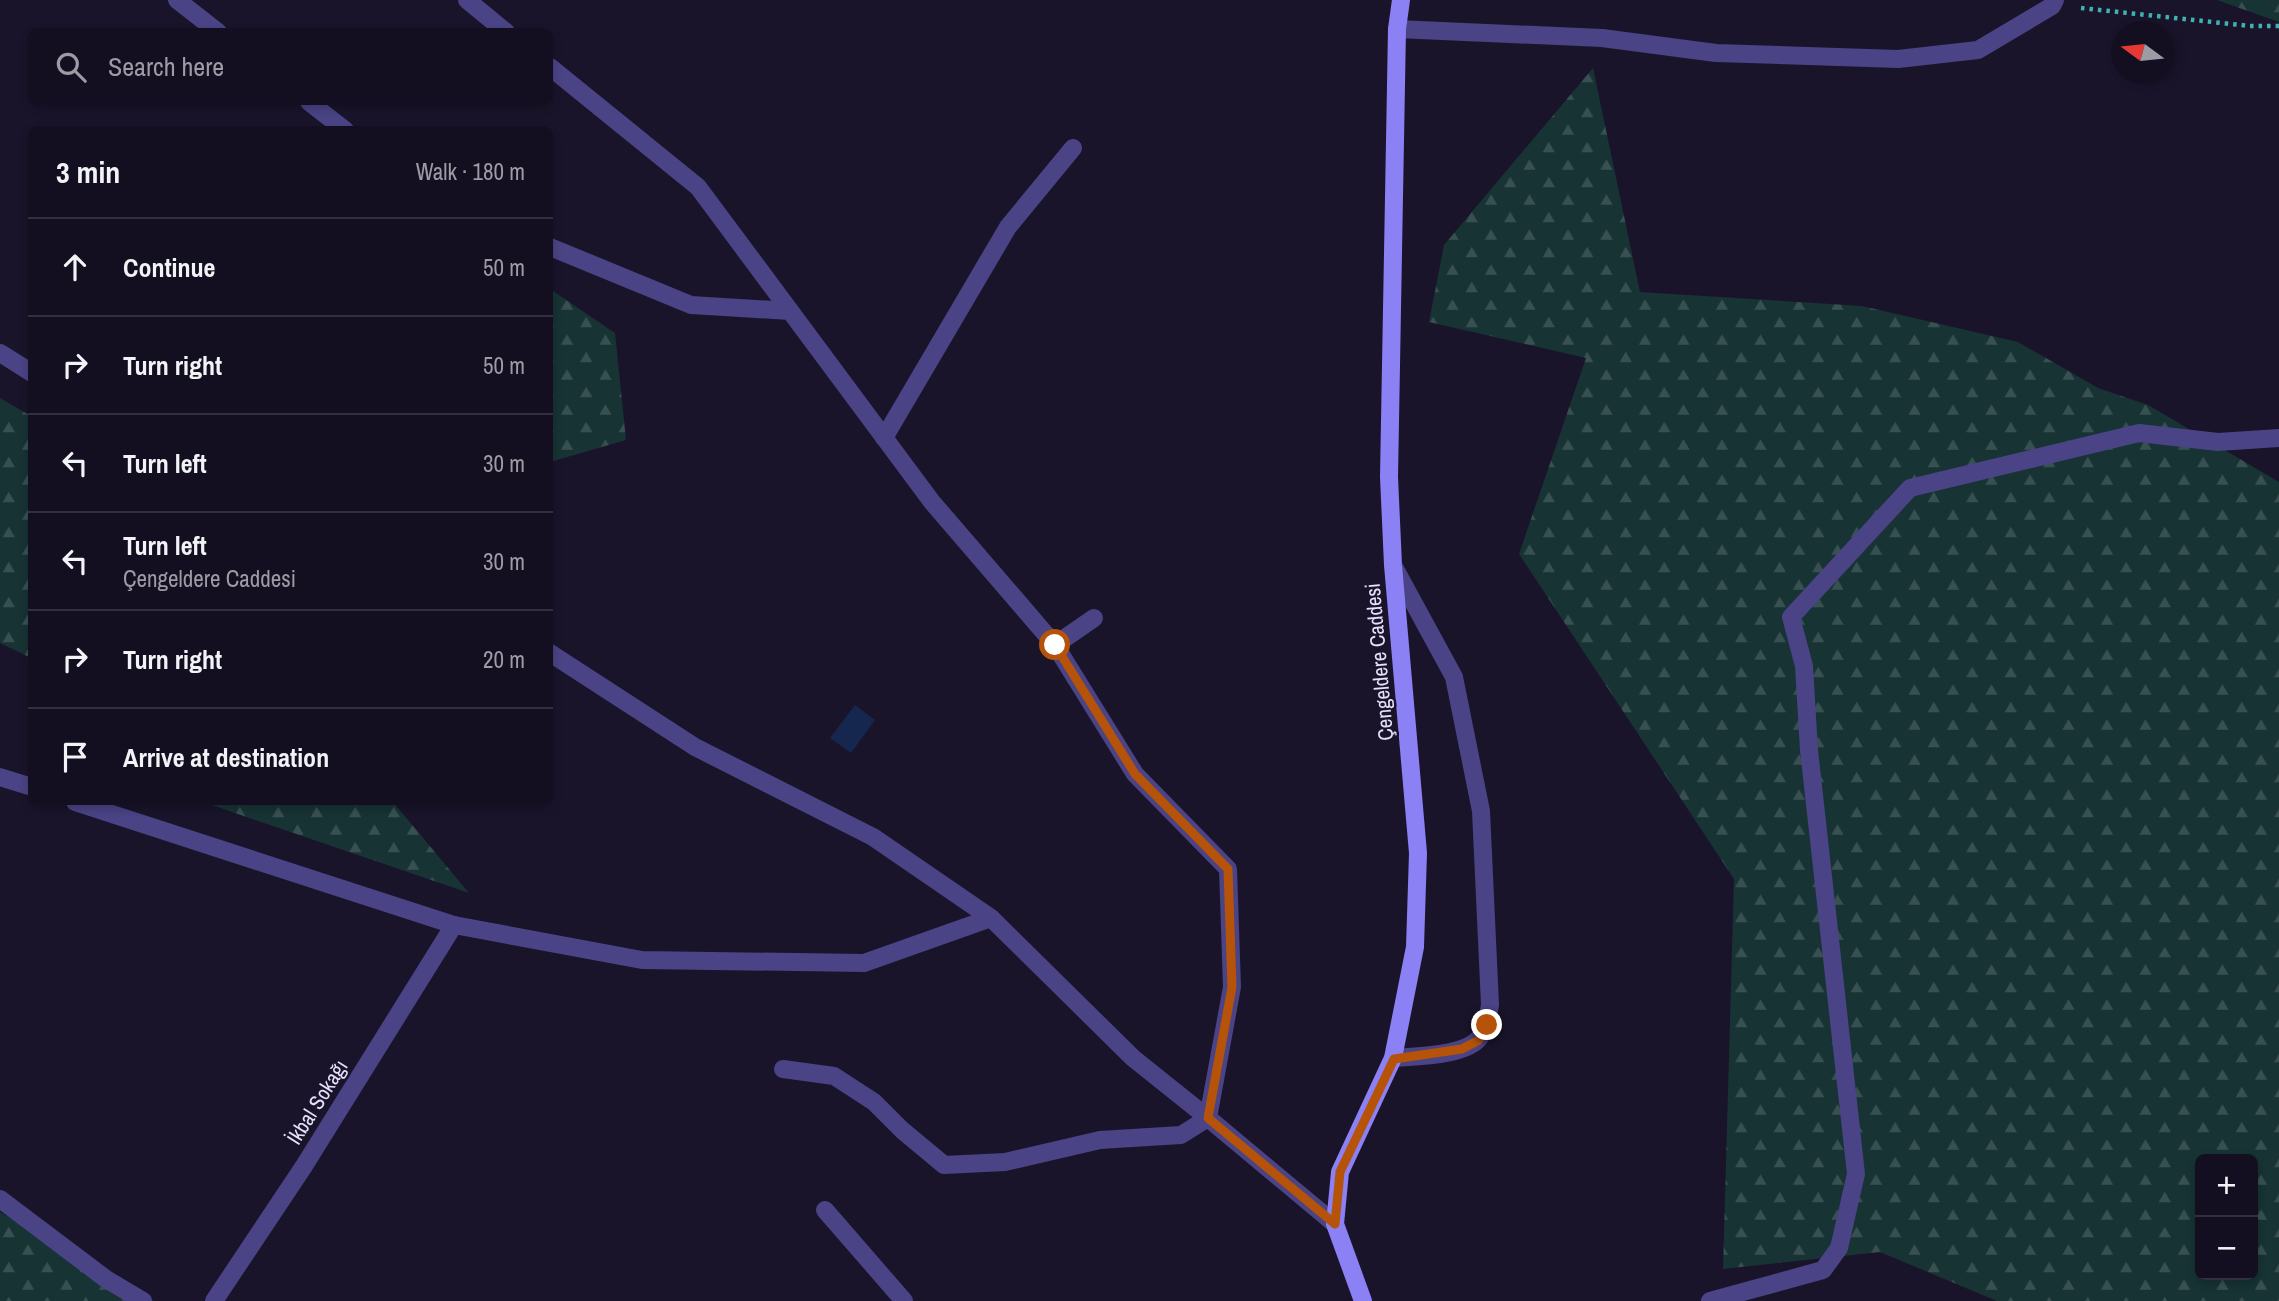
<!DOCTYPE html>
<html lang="en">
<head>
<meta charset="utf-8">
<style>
  :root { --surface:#130f20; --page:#201d2d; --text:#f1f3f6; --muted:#9d9ca5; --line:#322f3e }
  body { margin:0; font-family:"Archivo Narrow",sans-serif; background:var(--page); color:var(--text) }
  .controls { position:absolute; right:21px; bottom:21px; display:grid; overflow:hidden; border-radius:10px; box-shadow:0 4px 10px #0003 }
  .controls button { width:63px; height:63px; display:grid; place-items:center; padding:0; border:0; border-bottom:2px solid var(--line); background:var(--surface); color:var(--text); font:35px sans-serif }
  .compass { position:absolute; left:2111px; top:21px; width:63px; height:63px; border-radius:50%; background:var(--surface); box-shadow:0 4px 10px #0003; rotate:285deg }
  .stop { position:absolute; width:21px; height:21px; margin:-16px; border:5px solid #b45309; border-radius:50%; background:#fff }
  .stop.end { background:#b45309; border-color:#fff; box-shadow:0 2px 7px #0008 }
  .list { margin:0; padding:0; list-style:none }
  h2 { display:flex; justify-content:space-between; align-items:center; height:91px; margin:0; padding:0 28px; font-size:30px }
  h2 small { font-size:23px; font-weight:400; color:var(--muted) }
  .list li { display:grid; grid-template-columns:46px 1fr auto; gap:21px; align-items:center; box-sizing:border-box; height:98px; padding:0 28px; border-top:2px solid var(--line) }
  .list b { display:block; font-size:26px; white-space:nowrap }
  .list p { margin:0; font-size:23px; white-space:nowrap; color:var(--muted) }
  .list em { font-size:23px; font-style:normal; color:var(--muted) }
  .icon { flex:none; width:38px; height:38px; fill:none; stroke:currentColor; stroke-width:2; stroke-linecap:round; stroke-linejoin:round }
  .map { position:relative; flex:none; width:2279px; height:1301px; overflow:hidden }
  .search { position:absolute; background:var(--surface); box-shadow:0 4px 10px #0003; left:28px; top:28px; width:525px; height:77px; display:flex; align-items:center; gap:18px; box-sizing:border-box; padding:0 24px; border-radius:10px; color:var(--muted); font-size:26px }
  .panel { position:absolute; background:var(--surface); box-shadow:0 4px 10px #0003; left:28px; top:126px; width:525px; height:679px; border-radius:10px }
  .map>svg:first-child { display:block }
</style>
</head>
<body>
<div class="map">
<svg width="2279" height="1301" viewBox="0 0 2279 1301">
  <defs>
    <pattern id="forest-firs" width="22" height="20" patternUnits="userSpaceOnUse" patternTransform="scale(1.75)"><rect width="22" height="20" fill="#173334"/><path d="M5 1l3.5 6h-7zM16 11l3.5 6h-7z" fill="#395052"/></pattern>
  </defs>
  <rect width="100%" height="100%" fill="#19142a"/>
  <!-- forest -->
  <g fill="url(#forest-firs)" fill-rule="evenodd">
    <polygon points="2217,0 2279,0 2279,22"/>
    <path d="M1593,68l47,224 222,14 156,36 80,46 50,17 131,77v819h-282l-117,-49 -157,17 11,-390 -215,-325 67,-196 -157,-36 15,-77zM2200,1159h53v116h-53z"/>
    <polygon points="550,289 615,333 626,440 550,462"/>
    <polygon points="0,398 31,416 31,658 0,643"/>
    <polygon points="203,802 393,802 469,893"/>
    <polygon points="0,1212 154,1301 0,1301"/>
  </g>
  <!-- water -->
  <polygon fill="#15274e" points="855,705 875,720 851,753 830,738"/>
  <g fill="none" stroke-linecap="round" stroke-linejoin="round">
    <!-- path -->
    <polyline stroke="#3db3b4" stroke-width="4.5" stroke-dasharray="3.5 5" stroke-linecap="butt" points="2081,8 2250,26 2279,26"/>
    <!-- lane -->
    <polyline stroke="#4a4385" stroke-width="18" points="1055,645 1094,618"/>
    <!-- street -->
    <g stroke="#4a4385" stroke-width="18">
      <polyline points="177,0 218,32"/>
      <polyline points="467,0 506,32"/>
      <polyline points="1397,29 1602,38 1716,53 1898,59 1978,50 2052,6 2055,0"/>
      <polyline points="550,67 698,187 932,502 1055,645 1135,774 1228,869 1232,987 1208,1118 1335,1224"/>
      <polyline points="309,102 345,130"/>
      <polyline points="550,247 691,305 790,311"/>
      <polyline points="0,353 32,373"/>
      <polyline points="884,438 1008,227 1073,148"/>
      <path d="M1393,565l61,112 27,134 9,194c-2,11 -3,22 -10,32 -13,19 -64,19 -87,21"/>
      <polyline points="550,653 695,747 873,837 991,918"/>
      <polyline points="0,777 32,787"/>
      <polyline points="75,802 454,925 642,960 864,963 991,918 1133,1058 1208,1118 1181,1135 1100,1140 1005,1162 944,1165 902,1130 874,1102 834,1076 783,1069"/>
      <polyline points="0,1199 106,1279 143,1301"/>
      <polyline points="825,1210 904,1301"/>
      <polyline points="214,1301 304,1166 454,925"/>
      <polyline points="1710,1301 1823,1270 1839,1248 1856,1174 1809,750 1804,666 1791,617 1910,488 2139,433 2218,442 2279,438"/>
    </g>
    <!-- secondary -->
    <polyline stroke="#8b80f4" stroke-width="18" points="1363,1301 1335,1224 1340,1172 1393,1058 1415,947 1418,853 1393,565 1389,477 1397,29 1401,0"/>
  </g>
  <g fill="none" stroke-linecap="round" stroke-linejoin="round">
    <!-- route -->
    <polyline stroke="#b45309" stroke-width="9" points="1055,645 1135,774 1228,869 1232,987 1208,1118 1335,1224 1340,1172 1394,1059 1462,1049 1479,1040 1487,1025"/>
  </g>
  <g text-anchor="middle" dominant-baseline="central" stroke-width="5" stroke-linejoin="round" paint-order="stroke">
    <!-- street labels -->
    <g font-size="21" fill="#e5e0fc" stroke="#19142a">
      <text transform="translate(1379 662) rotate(-95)">Çengeldere Caddesi</text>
      <text transform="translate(317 1102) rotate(-58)">İkbal Sokağı</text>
    </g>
  </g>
</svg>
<div class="controls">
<button>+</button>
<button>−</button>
</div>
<svg class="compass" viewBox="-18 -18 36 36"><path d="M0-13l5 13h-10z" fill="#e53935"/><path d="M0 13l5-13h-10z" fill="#9d9ca5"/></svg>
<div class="stop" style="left:1055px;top:645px"></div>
<div class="stop end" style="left:1487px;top:1025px"></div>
<div class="search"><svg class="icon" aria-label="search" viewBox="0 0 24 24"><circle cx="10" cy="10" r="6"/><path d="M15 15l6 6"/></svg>Search here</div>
<section class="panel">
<h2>3 min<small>Walk · 180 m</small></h2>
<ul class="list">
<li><svg class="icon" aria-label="ahead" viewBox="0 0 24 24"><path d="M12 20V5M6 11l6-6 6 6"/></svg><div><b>Continue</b></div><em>50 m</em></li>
<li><svg class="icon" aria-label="right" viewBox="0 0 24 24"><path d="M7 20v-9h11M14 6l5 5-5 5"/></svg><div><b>Turn right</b></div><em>50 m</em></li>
<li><svg class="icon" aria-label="left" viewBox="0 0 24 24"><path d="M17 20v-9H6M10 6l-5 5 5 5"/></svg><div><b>Turn left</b></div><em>30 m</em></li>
<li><svg class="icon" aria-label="left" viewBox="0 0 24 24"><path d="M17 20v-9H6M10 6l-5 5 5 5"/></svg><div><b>Turn left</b><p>Çengeldere Caddesi</p></div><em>30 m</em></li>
<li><svg class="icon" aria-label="right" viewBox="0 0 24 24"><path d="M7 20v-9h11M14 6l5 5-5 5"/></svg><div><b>Turn right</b></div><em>20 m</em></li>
<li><svg class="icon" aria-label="arrive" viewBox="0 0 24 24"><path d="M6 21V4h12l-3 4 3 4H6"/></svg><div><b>Arrive at destination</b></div></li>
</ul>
</section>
</div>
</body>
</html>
